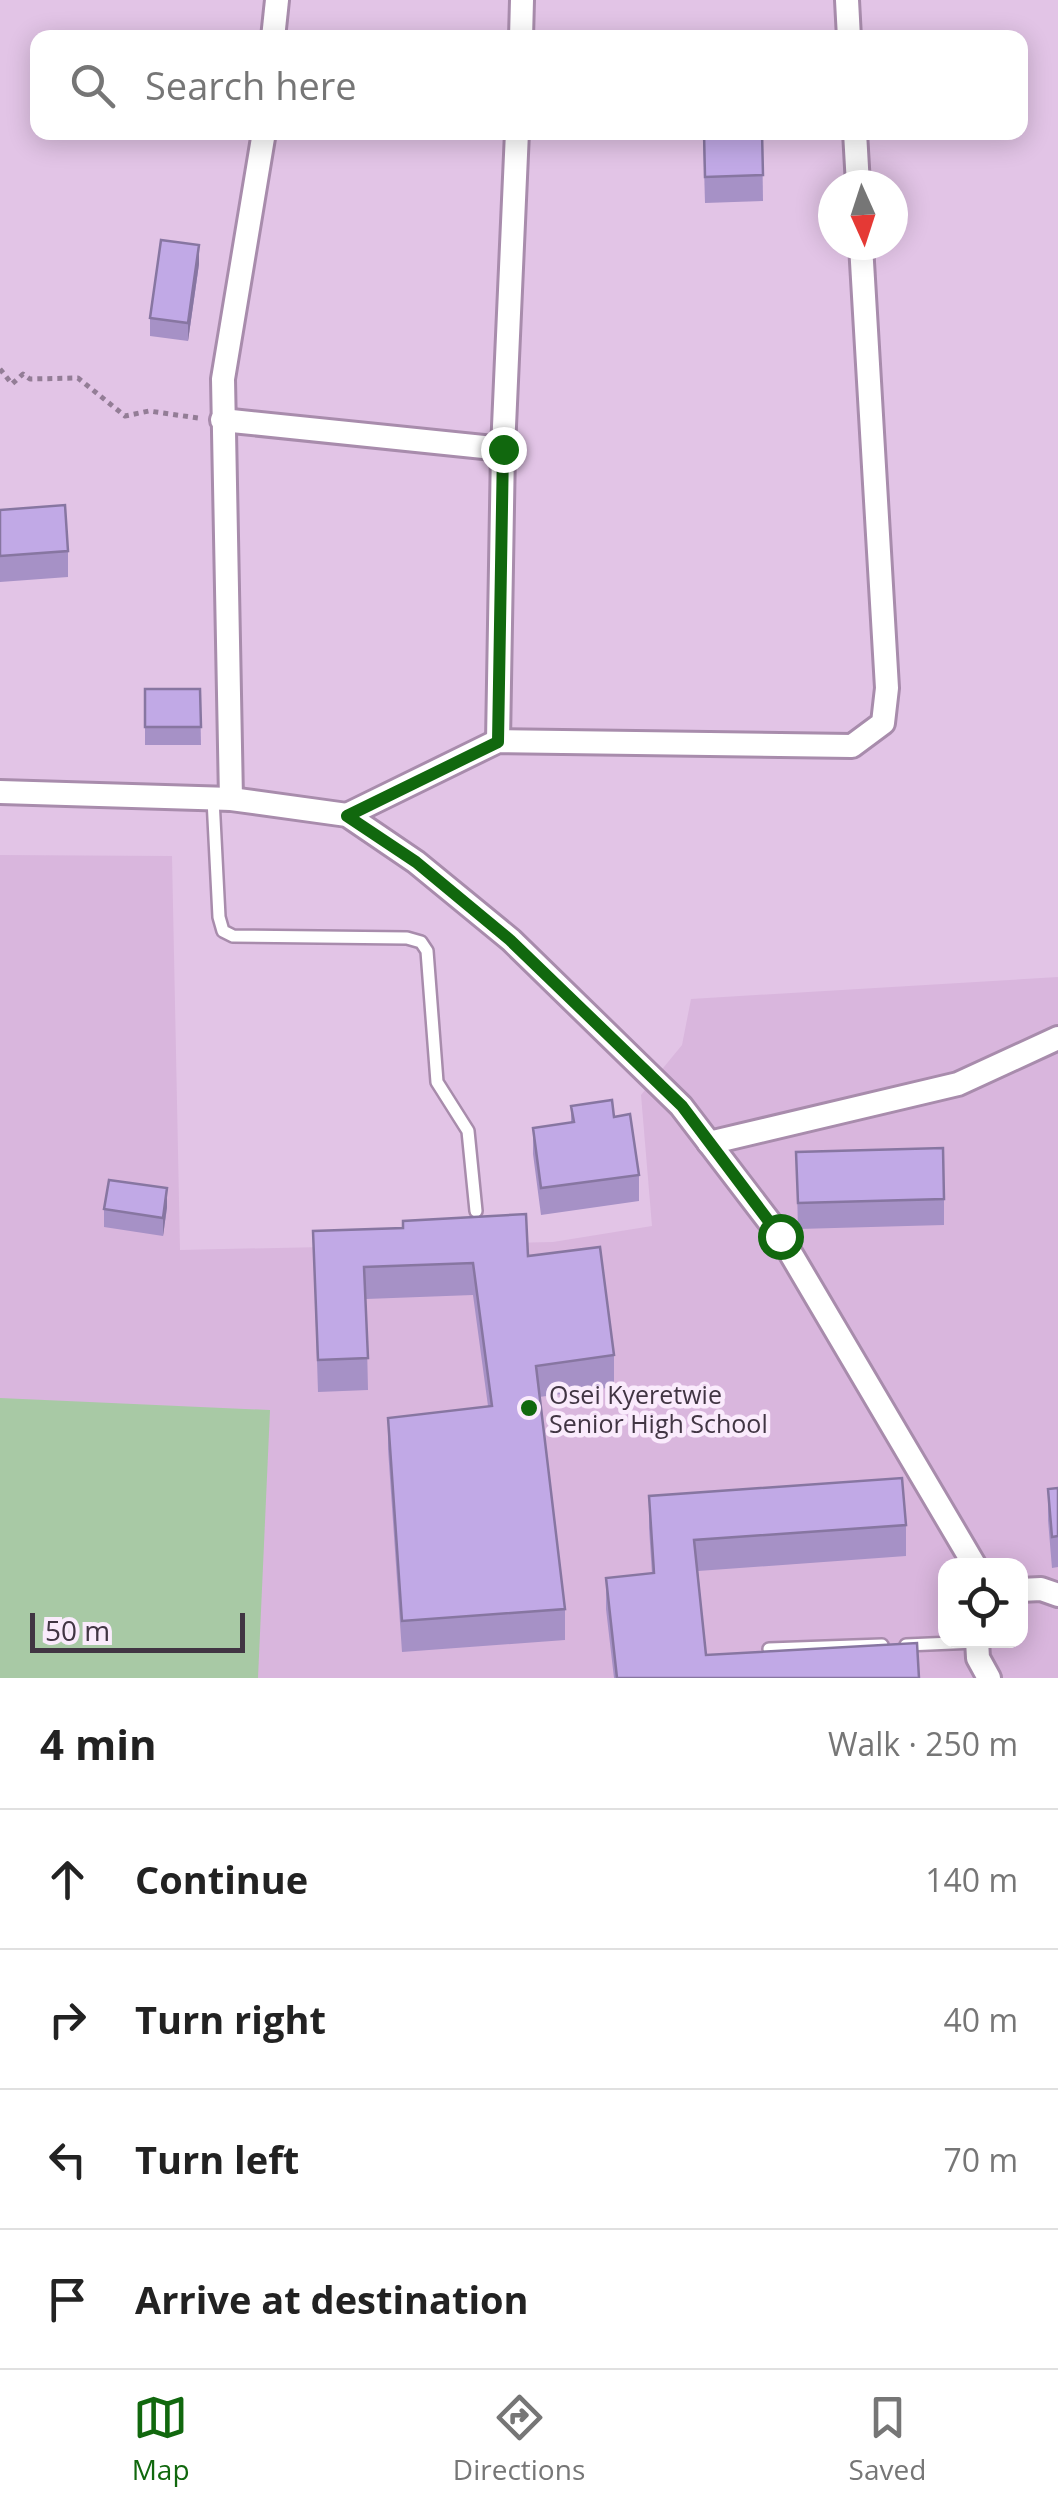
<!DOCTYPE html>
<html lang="en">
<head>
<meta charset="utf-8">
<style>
  :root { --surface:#fff; --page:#f2f2f2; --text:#222; --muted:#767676; --line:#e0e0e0; --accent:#11680e }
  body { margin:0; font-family:"Open Sans",sans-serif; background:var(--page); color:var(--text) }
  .controls { position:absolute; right:30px; bottom:30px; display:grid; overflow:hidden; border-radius:20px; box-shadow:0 5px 25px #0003 }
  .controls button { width:90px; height:90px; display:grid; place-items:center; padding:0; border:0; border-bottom:2px solid var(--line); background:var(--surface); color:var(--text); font:50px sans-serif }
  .compass { position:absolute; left:818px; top:170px; width:90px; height:90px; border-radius:50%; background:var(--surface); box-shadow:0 5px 25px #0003; rotate:177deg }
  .scale { position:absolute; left:30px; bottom:25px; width:215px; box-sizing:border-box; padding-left:10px; border:5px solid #413543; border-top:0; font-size:28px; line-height:35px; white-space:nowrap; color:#413543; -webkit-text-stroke:8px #faebfc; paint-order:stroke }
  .stop { position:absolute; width:30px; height:30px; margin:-22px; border:8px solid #11680e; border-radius:50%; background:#fff }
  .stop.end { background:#11680e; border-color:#fff; box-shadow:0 2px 10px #0008 }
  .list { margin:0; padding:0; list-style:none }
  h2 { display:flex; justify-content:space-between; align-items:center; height:130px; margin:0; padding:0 40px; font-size:42px }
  h2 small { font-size:32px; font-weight:400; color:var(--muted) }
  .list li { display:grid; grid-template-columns:65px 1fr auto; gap:30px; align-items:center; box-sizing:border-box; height:140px; padding:0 40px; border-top:2px solid var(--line) }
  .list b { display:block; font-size:38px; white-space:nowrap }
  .list em { font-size:32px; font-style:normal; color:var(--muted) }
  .icon { flex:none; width:55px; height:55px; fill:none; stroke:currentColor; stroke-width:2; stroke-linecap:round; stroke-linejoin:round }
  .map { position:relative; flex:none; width:1058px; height:1678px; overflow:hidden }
  .search { position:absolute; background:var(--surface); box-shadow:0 5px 25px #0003; left:30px; right:30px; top:30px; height:110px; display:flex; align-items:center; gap:25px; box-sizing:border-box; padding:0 35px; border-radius:20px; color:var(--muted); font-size:38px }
  .sheet { height:690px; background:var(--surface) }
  nav { display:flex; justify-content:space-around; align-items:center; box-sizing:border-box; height:140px; border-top:2px solid var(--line); background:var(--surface); font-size:28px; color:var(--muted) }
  nav a { display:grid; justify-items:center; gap:5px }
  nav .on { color:var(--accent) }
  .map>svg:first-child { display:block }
</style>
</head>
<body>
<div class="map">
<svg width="1058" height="1678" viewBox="0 0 1058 1678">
  <rect width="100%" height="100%" fill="#e2c4e6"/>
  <!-- built -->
  <path fill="#d9b6dd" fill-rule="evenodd" d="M0,855l172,1 8,394 373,-8 99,-16 -11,-131 41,-50 9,-46 367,-22v701h-1058zM946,1566h74v74h-74z"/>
  <!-- grass -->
  <polygon fill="#a8c9a5" points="0,1398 270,1410 258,1678 0,1678"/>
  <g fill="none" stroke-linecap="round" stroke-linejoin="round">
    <defs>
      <g id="lane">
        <polyline points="213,799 219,917 223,931 233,936 407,938 421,942 427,951 437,1082 468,1131 476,1211"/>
        <polyline points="906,1645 976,1642"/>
        <polyline points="769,1649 882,1645"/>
      </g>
      <g id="street">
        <polyline points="847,0 849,38"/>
        <polyline points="273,38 277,0"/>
        <polyline points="521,38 522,0"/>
        <polyline points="855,132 858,185"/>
        <polyline points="222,420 503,449"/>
        <polyline points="498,741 503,449 517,132"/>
        <polyline points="0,792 231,799 347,815 416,862 511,940 681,1106 781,1237 975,1566"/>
        <polyline points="231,799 223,379 264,132"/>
        <polyline points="347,815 498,741 852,746 883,723 887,688 861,245"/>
        <polyline points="709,1143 958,1084 1058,1038"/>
        <polyline points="1020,1590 1041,1589 1058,1595"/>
        <polyline points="977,1640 978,1658 989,1678"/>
      </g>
    </defs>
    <!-- lane casing -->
    <use href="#lane" stroke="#a88cac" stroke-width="16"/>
    <!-- street casing -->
    <use href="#street" stroke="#a88cac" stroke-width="28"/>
    <!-- path -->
    <polyline stroke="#937d96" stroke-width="5" stroke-dasharray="5 5" stroke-linecap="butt" points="0,369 12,384 23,374 30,379 78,378 125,416 149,411 198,418"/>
    <!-- lane -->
    <use href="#lane" stroke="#fff" stroke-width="11"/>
    <!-- street -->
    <use href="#street" stroke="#fff" stroke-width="22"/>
  </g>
  <!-- wall -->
  <g fill="#a691c6">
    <polygon points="703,132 762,132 763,201 705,203"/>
    <polygon points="199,264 188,341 150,336 150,318"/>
    <polygon points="0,510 68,551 68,577 0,582"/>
    <polygon points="145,689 200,689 201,745 145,745"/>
    <polygon points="571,1106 614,1117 639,1175 639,1201 541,1215 533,1154 533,1128 571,1122"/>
    <polygon points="796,1152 944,1199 944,1225 798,1229"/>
    <polygon points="167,1207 163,1236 104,1227 104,1209"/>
    <polygon points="313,1231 528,1256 614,1355 614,1387 539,1397 565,1609 565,1640 402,1652 388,1449 388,1418 488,1406 473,1295 366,1299 368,1390 318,1392"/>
    <polygon points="1058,1488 1058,1567 1052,1568 1048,1520 1048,1489"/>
    <polygon points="649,1496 906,1525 906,1556 698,1571 706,1655 919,1678 614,1678 606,1609 606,1578 652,1574 649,1528"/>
  </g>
  <!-- shaded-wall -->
  <g fill="#8776a1">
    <polygon points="199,245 199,264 188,341 188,323"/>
    <polygon points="167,1188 167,1207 163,1236 163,1218"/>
  </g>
  <!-- building -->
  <g fill="#c1a9e6" stroke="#8776a1" stroke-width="2.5">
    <polygon points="704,132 762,132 763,175 705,177"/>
    <polygon points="161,240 199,245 188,323 150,318"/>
    <polygon points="65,505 68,551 0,556 0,510"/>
    <polygon points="145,689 200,689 201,727 145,727"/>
    <polygon points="612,1100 614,1117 630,1114 639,1175 541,1188 533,1128 574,1122 571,1106"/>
    <polygon points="943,1148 944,1199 798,1203 796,1152"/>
    <polygon points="109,1180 167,1188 163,1218 104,1209"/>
    <polygon points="526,1214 528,1256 600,1247 614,1355 536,1366 565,1609 402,1621 388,1418 492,1406 473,1263 364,1267 368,1358 318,1360 313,1231 403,1228 403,1221"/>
    <polygon points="902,1478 906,1525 694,1540 706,1655 917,1643 919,1678 617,1678 606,1578 654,1573 649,1496"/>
    <polygon points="1058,1488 1058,1536 1052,1537 1048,1489"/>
  </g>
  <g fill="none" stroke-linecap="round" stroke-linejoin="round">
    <!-- route -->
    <polyline stroke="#11680e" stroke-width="12" points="503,449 498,742 347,816 416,862 510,940 654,1079 682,1106 780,1236"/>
  </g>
  <!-- markers -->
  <circle fill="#11680e" stroke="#faebfc" stroke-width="4" cx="529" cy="1408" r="10"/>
  <g text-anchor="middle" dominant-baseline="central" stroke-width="9" stroke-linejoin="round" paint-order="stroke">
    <!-- poi labels -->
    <g font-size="25" fill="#413543" stroke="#faebfc" text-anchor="start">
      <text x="549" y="1394">Osei Kyeretwie<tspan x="549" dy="29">Senior High School</tspan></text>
    </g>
  </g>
</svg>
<div class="controls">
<button><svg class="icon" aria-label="locate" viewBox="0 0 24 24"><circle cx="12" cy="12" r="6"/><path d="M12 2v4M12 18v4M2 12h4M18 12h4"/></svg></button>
</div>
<svg class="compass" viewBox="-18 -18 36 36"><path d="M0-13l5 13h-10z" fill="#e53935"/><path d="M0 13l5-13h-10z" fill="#767676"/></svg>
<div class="scale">50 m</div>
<div class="stop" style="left:780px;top:1236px"></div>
<div class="stop end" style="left:503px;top:449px"></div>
<div class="search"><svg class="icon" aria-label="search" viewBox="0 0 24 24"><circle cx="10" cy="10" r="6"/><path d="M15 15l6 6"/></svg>Search here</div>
</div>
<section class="sheet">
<h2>4 min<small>Walk · 250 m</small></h2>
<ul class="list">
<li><svg class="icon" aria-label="ahead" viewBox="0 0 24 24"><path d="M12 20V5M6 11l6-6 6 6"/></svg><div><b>Continue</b></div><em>140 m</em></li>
<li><svg class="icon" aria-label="right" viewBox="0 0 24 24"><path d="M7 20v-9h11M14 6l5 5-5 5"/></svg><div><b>Turn right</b></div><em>40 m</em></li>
<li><svg class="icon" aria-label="left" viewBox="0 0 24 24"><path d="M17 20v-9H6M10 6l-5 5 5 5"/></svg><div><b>Turn left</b></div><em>70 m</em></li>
<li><svg class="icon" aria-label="arrive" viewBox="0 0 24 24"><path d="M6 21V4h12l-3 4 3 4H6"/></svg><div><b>Arrive at destination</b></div></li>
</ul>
</section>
<nav>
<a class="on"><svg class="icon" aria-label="map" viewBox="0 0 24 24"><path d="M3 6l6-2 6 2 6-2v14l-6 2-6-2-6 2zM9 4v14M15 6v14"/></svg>Map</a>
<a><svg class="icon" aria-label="directions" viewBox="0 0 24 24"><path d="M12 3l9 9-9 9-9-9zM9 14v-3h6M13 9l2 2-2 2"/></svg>Directions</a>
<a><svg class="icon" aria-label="saved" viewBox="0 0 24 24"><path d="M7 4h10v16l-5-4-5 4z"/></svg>Saved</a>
</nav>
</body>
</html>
